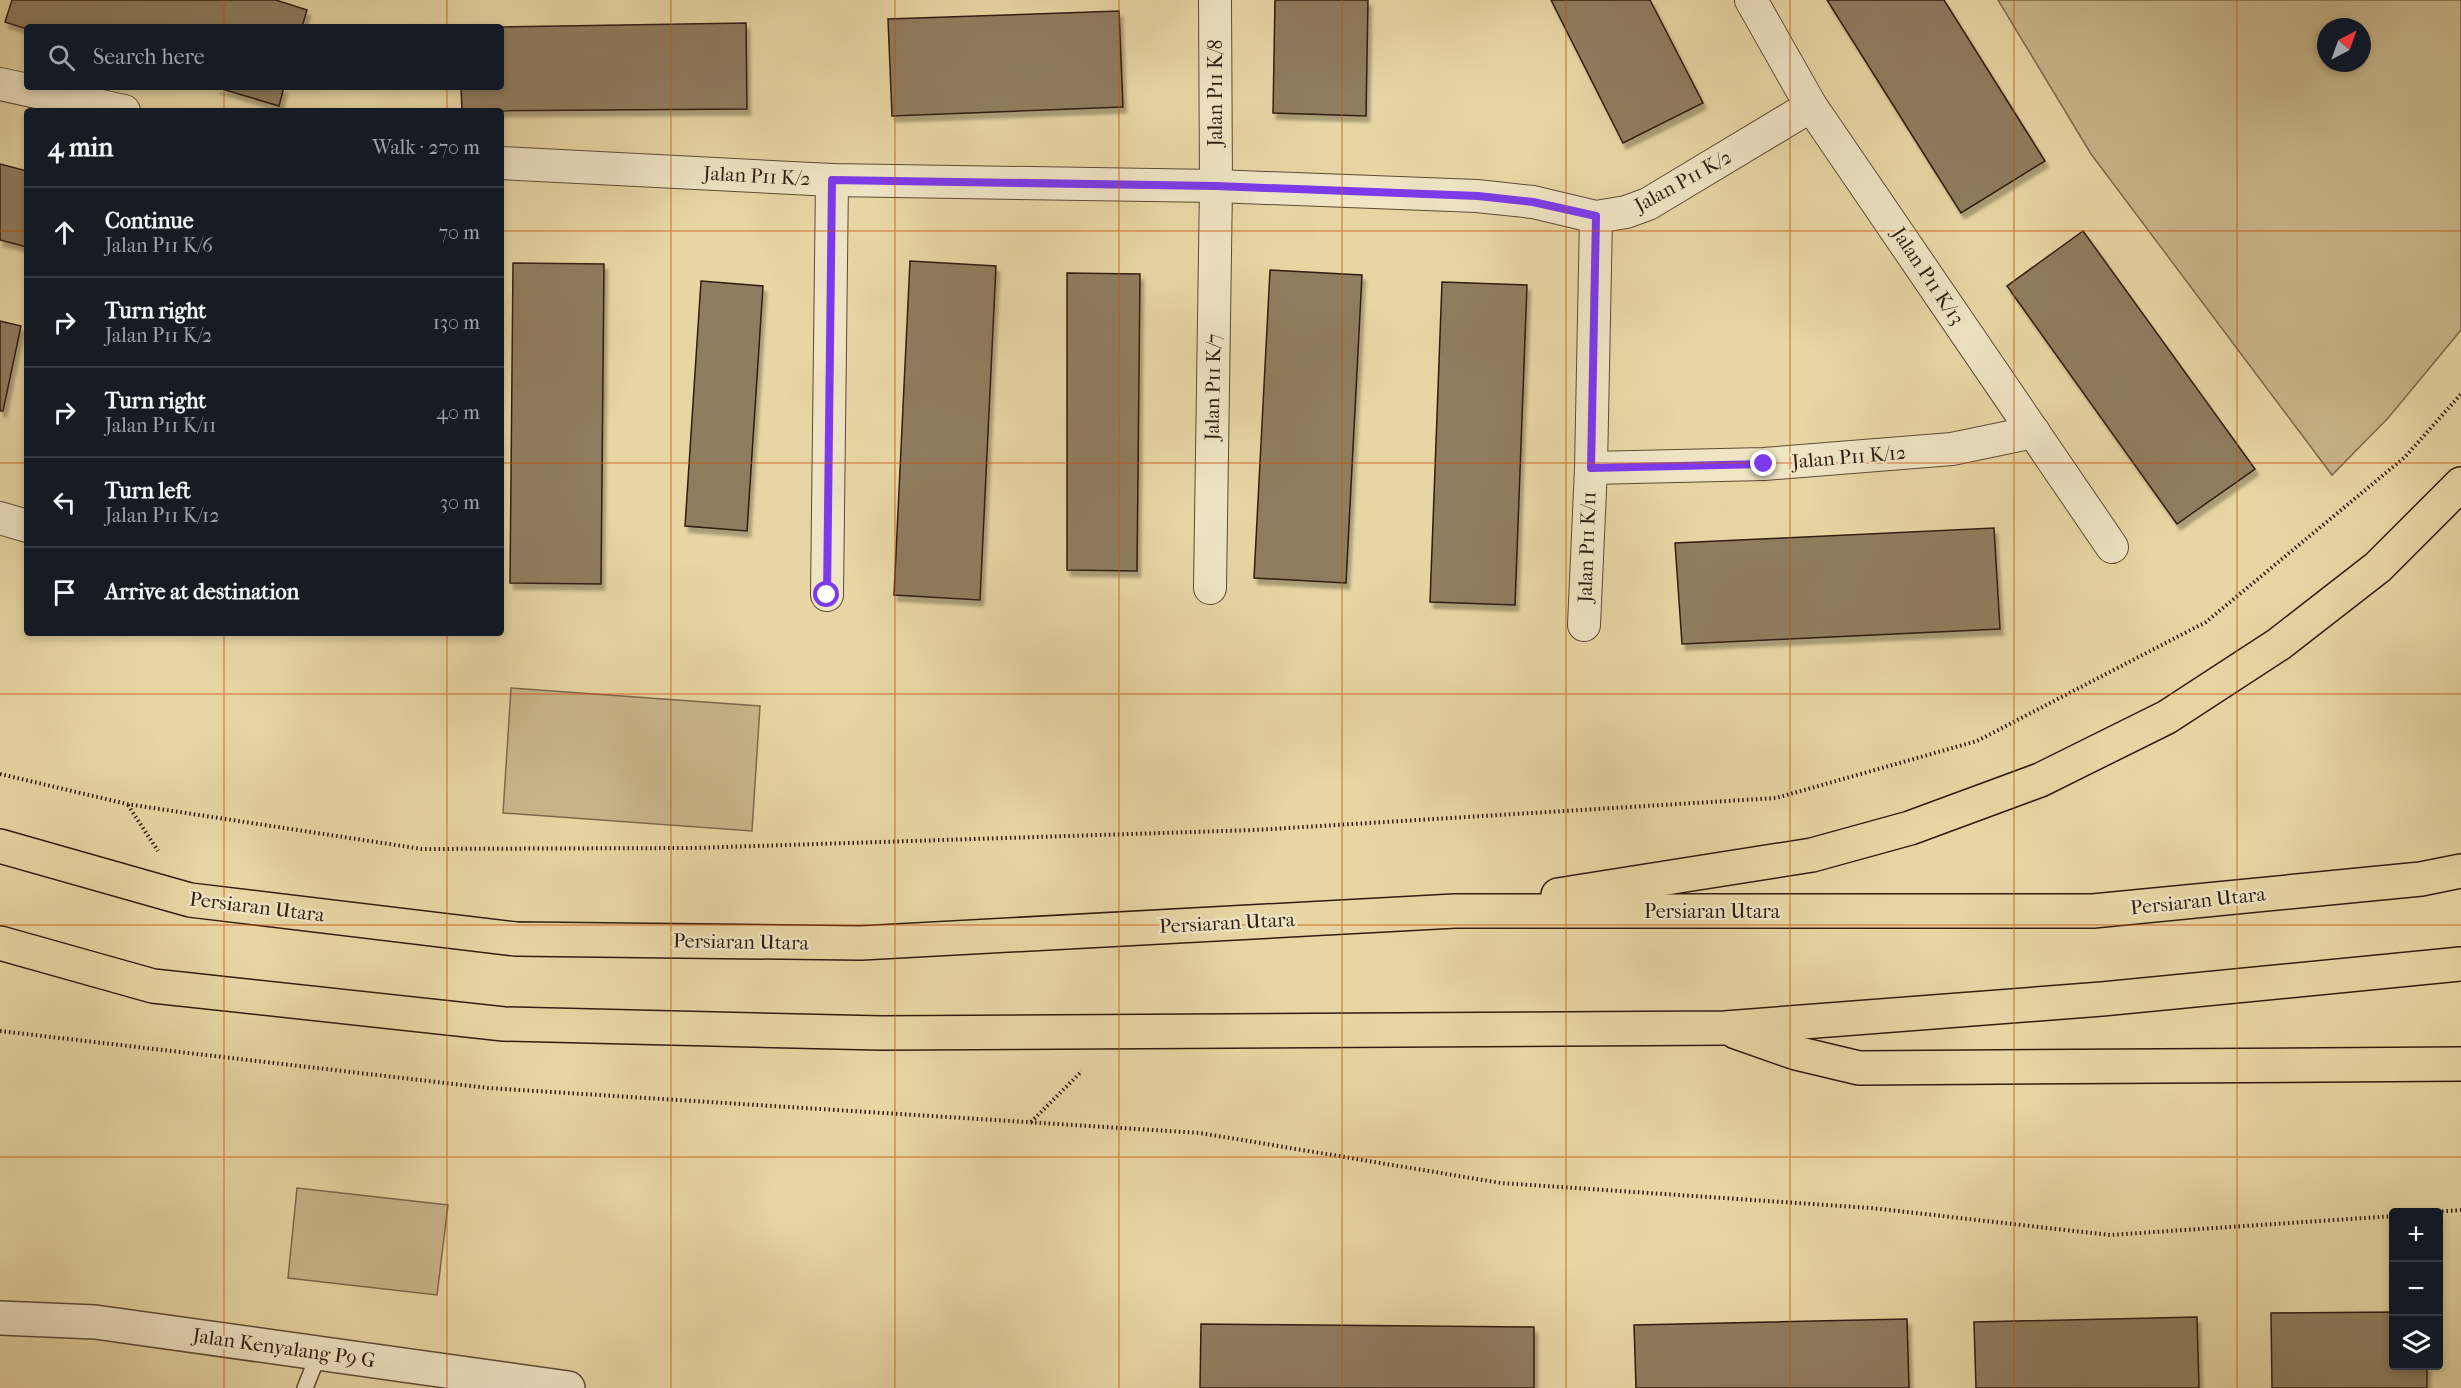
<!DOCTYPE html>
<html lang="en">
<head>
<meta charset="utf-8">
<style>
  :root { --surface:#171b24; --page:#20242c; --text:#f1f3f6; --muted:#9ea1a6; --line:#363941 }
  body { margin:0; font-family:"IM FELL French Canon",serif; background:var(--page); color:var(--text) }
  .controls { position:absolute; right:18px; bottom:18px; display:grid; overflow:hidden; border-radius:6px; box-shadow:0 3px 9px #0003 }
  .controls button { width:54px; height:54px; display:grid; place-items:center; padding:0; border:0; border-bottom:2px solid var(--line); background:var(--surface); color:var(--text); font:30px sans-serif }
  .compass { position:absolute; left:2317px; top:18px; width:54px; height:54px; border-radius:50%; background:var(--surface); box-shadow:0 3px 9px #0003; rotate:41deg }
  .stop { position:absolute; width:18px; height:18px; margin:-14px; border:4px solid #7c3aed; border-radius:50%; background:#fff }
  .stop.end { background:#7c3aed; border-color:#fff; box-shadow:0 2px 6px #0008 }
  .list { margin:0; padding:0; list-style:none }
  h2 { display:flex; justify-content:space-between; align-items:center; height:78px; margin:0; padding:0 24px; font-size:26px }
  h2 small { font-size:20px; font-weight:400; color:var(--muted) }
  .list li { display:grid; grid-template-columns:39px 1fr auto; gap:18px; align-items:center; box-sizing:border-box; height:90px; padding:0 24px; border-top:2px solid var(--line) }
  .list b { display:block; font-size:22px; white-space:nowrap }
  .list p { margin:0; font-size:20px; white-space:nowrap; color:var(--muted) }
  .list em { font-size:20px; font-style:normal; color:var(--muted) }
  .icon { flex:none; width:33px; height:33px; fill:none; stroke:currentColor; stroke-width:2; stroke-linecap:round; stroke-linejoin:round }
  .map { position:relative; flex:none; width:2461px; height:1388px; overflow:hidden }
  .search { position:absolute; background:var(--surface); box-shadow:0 3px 9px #0003; left:24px; top:24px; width:480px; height:66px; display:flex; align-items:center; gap:15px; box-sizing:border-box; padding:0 21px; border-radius:6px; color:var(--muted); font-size:22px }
  .panel { position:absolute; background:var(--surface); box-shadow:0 3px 9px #0003; left:24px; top:108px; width:480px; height:528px; border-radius:6px }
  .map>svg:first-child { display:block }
</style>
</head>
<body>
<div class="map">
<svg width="2461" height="1388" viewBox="0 0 2461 1388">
  <defs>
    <filter id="shadow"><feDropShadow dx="3.5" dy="6" stdDeviation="1.5" flood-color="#0004"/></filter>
  </defs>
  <rect width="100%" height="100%" fill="#e7d6a4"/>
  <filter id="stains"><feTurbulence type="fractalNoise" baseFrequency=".00333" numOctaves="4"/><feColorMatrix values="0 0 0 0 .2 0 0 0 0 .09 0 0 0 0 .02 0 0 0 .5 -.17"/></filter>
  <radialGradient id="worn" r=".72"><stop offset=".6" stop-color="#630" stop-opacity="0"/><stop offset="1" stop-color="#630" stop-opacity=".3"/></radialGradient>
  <!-- green -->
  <g fill="#c8b68b" stroke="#7c694e" stroke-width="1.5" fill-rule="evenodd">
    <path d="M1998,0h463v330l-72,87 -57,58 -241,-321zM2326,27h36v36h-36z"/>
    <polygon points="511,688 760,706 752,831 503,813"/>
    <polygon points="297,1188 448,1205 437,1295 288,1278"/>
  </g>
  <!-- building -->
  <g fill="#8f7d5e" stroke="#301c12" stroke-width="1.5" filter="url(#shadow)">
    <polygon points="12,0 276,0 307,10 302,27 27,27 27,29 5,22"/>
    <polygon points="1275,0 1368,0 1366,116 1273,113"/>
    <polygon points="1551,0 1650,0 1703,103 1623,143"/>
    <polygon points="1827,0 1944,0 2045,161 1961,213"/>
    <polygon points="1119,11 1123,107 892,116 888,19"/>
    <polygon points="746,23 747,109 462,111 461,87 501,87 501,27 495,27"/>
    <polygon points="215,87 284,87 279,106"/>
    <polygon points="0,164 27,171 27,247 0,240"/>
    <polygon points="2083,231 2255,469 2177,524 2007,286"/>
    <polygon points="910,261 996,266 980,600 894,595"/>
    <polygon points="513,263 604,264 601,584 510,583"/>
    <polygon points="1270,270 1362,275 1346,583 1254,578"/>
    <polygon points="1067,273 1140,274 1137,571 1067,570"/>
    <polygon points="701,281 763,286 747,531 685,526"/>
    <polygon points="1442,282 1527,285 1515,605 1430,602"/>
    <polygon points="0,321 21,326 3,411 0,411"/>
    <polygon points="1994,528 2000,629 1682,644 1675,543"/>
    <polygon points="2394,1312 2394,1366 2427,1366 2427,1388 2272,1388 2271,1313"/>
    <polygon points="2197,1317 2199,1388 1976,1388 1974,1322"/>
    <polygon points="1907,1319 1909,1388 1636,1388 1634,1325"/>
    <polygon points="1201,1324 1534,1327 1534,1388 1200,1388"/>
  </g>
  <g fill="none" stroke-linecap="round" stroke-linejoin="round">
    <defs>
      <polyline id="service" points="305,1388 319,1353"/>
      <g id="minor">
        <polyline points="1751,0 1811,106 2112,547"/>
        <polyline points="0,84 124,111"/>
        <polyline points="501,163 832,180 1216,186 1477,196 1533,202 1596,217 1626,212 1648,204 1811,106"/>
        <polyline points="1591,468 1764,464 1952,449 2034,432"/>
        <polyline points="0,518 27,526"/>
        <polyline points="1210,588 1216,186 1215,0"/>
        <polyline points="827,595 832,180"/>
        <polyline points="1584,625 1591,468 1596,217"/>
      </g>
      <polyline id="tertiary" points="0,1318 95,1322 568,1388"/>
      <g id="primary">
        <polyline points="0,846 190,900 516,939 861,943 1455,911 2093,911 2421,879 2461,871"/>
        <polyline points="1558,895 1812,855 1910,828 2040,780 2167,717 2279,644 2378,567 2461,484"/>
        <polyline points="0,943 153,986 504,1024 881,1033 1725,1028 2102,999 2461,964"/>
        <polyline points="1736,1032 1796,1053 1859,1068 2461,1064"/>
      </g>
    </defs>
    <!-- service casing -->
    <use href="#service" stroke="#5e4a36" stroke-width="18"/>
    <!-- minor casing -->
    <use href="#minor" stroke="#5e4a36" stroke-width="34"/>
    <!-- tertiary casing -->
    <use href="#tertiary" stroke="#5e4a36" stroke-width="36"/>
    <!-- primary casing -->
    <use href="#primary" stroke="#301c12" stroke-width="36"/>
    <!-- path -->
    <g stroke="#301c12" stroke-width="4" stroke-dasharray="1.5 3" stroke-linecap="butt">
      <polyline points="0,774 127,804 422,849 693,848 1255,830 1776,798 1977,741 2206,622 2405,457 2461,394"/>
      <polyline points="128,805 158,851"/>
      <polyline points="0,1031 488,1088 1200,1133 1501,1183 1871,1208 2110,1235 2394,1216"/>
      <polyline points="1031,1122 1082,1071"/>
      <polyline points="2433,1212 2461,1210"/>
    </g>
    <!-- service -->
    <use href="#service" stroke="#efe4c4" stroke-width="15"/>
    <!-- minor -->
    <use href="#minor" stroke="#efe4c4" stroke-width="32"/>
    <!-- tertiary -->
    <use href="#tertiary" stroke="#efe4c4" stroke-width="33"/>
    <!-- primary -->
    <use href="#primary" stroke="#e7d6a4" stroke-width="33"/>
  </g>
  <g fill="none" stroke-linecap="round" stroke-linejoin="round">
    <!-- route -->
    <polyline stroke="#7c3aed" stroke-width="8" points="827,595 832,180 1216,186 1478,196 1533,202 1596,216 1591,468 1764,464"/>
  </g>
  <!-- grid -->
  <path fill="none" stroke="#cc500d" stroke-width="1.5" stroke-opacity="0.55" d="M224,0v27M447,0v27M671,0v1388M895,0v1388M1119,0v1388M1342,0v1388M1566,0v1388M1790,0v1388M2014,0v1388M2237,0v1388M224,87v24M447,87v24M0,231h27M501,231h1960M0,463h27M501,463h1960M224,633v755M447,633v755M0,694h2461M0,925h2461M0,1157h2461"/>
  <g text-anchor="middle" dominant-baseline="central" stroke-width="4.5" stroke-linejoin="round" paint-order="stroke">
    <!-- street labels -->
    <g font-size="20" fill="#301c12" stroke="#efe4c4">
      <text transform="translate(1215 93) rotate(-90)">Jalan P11 K/8</text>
      <text transform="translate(757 176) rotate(3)">Jalan P11 K/2</text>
      <text transform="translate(1683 181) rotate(-29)">Jalan P11 K/2</text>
      <text transform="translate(1928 276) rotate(56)">Jalan P11 K/13</text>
      <text transform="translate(1213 387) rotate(-89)">Jalan P11 K/7</text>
      <text transform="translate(1849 457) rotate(-5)">Jalan P11 K/12</text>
      <text transform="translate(1587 547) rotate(-88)">Jalan P11 K/11</text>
      <text transform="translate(2198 901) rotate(-6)">Persiaran Utara</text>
      <text transform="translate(257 907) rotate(7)">Persiaran Utara</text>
      <text x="1712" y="911">Persiaran Utara</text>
      <text transform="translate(1227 923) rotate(-3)">Persiaran Utara</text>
      <text transform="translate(741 942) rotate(1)">Persiaran Utara</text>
      <text transform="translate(284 1348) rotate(8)">Jalan Kenyalang P9 G</text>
    </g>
  </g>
  <rect width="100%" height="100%" filter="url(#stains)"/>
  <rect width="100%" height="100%" fill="url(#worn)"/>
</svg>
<div class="controls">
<button>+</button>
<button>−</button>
<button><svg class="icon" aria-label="layers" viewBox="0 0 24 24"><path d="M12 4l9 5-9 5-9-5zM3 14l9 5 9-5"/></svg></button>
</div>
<svg class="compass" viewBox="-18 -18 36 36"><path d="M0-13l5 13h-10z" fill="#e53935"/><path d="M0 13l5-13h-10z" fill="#9ea1a6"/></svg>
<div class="stop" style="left:827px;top:595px"></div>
<div class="stop end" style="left:1764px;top:464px"></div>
<div class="search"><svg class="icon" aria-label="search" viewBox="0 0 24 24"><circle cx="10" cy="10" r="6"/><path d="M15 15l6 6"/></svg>Search here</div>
<section class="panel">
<h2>4 min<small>Walk · 270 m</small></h2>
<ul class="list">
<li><svg class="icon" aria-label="ahead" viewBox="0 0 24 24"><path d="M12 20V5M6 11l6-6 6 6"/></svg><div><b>Continue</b><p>Jalan P11 K/6</p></div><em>70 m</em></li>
<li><svg class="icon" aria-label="right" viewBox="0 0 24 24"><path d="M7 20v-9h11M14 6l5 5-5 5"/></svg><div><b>Turn right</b><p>Jalan P11 K/2</p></div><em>130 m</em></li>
<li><svg class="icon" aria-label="right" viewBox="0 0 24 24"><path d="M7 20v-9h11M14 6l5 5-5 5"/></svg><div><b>Turn right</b><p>Jalan P11 K/11</p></div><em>40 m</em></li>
<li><svg class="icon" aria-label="left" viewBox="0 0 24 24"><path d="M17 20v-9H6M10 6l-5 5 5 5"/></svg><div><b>Turn left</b><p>Jalan P11 K/12</p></div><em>30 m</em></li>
<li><svg class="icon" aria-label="arrive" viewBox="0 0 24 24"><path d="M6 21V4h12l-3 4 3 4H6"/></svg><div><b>Arrive at destination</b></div></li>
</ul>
</section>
</div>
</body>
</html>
